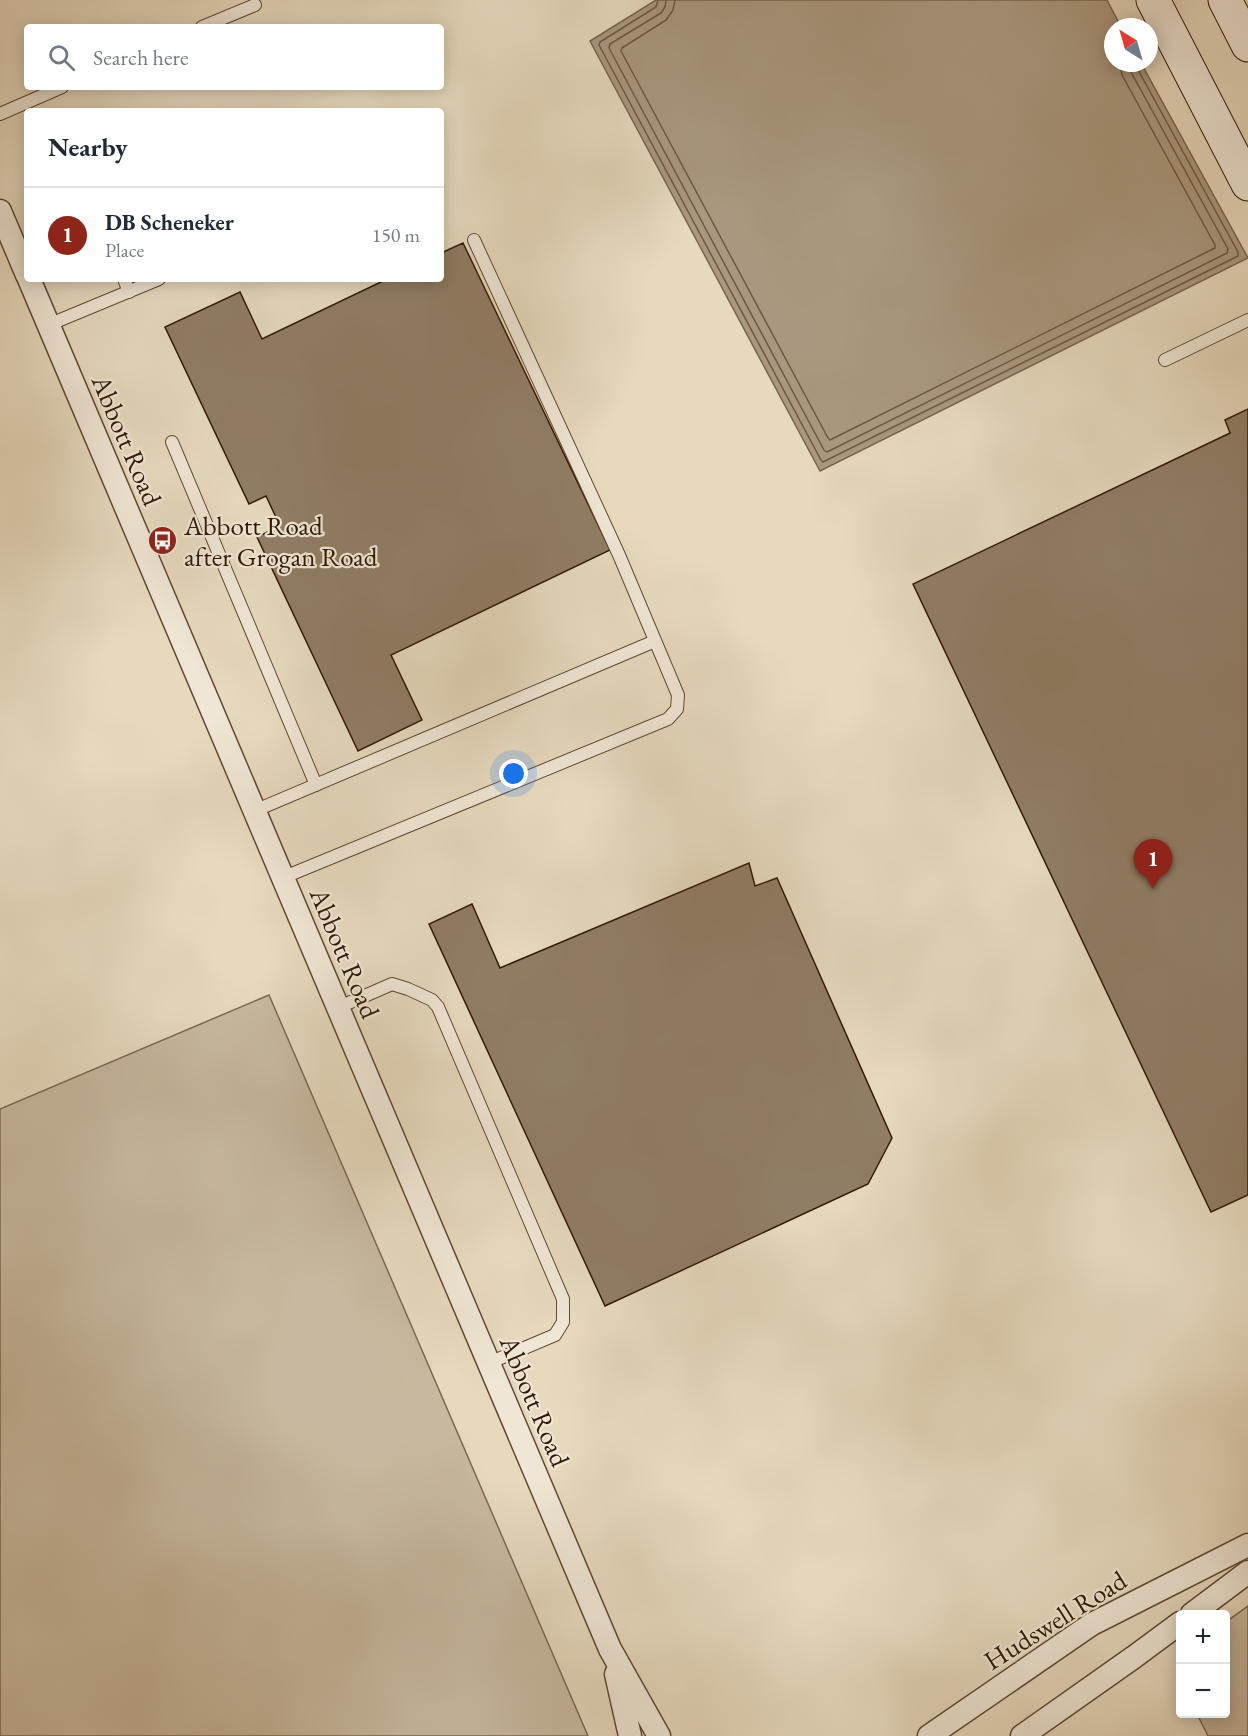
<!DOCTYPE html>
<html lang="en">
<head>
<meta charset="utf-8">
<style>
  :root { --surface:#fff; --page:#f2f2f3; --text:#1f2937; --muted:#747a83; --line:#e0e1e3; --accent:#8f2418 }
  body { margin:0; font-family:"EB Garamond",serif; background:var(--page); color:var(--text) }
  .controls { position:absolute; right:18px; bottom:18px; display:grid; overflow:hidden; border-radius:6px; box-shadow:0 3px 15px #0003 }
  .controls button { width:54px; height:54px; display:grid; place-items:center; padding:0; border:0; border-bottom:2px solid var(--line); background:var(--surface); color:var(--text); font:30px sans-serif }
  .compass { position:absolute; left:1104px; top:18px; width:54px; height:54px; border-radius:50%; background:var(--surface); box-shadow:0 3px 15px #0003; rotate:323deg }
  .you { position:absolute; left:514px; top:774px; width:21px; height:21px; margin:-15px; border:4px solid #fff; border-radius:50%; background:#1a73e8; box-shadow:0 0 0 9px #1a73e833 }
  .badge { display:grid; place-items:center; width:39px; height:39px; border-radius:50%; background:var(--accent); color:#fff; font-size:20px; font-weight:700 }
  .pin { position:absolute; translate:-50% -50px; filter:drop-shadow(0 2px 3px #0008) }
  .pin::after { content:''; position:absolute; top:32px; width:21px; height:18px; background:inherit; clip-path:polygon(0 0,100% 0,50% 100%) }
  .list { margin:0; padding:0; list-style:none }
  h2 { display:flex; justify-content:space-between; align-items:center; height:78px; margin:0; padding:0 24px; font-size:26px }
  h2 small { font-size:20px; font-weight:400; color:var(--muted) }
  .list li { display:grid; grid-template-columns:39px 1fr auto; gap:18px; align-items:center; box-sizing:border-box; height:96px; padding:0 24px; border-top:2px solid var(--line) }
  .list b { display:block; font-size:22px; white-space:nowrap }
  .list p { margin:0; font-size:20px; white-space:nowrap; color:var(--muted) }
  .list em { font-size:20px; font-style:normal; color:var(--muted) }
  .icon { flex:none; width:33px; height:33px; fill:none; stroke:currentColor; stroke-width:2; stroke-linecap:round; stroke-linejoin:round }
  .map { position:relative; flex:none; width:1248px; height:1736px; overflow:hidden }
  .search { position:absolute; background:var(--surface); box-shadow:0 3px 15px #0003; left:24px; top:24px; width:420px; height:66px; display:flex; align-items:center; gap:15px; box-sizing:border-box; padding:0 21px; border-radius:6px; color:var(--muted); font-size:22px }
  .panel { position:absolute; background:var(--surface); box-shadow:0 3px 15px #0003; left:24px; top:108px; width:420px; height:174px; border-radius:6px }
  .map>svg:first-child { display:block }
</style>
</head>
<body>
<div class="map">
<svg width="1248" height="1736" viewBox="0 0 1248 1736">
  <rect width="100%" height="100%" fill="#e6d9be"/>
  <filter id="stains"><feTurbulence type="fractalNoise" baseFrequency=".00333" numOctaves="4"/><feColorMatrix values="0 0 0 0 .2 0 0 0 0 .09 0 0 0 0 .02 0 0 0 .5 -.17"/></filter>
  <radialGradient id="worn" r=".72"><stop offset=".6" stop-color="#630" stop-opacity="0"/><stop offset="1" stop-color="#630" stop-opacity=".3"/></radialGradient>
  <!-- green -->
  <g fill="#c7b89f" stroke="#7c6852" stroke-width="1.5">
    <polygon points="269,995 588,1736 0,1736 0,1109"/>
    <polygon points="1248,1606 1248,1736 1208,1736 1197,1714 1226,1714 1226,1622"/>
  </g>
  <!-- water -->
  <polygon fill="#a9987f" stroke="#79654e" stroke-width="1.5" points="656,0 1107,0 1121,27 1113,27 1113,63 1141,63 1248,258 820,471 590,41"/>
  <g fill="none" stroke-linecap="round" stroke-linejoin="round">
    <!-- shore -->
    <g stroke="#6e5842" stroke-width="1.5">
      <polyline points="658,0 656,7 600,42 599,45 821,460 823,462 1238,256 1238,252 1137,68 1136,63"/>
      <polyline points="666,0 665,7 661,13 610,44 609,48 824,450 827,452 1227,253 1228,249 1131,72 1129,63"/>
      <polyline points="675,0 673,10 666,20 622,48 621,51 828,438 830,440 1215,248 1215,245 1122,75 1120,63"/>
    </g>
  </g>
  <!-- building -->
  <g fill="#907d65" stroke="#321905" stroke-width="1.5">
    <polygon points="463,243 610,550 391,655 422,720 358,751 257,537 280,526 266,496 249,504 165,327 240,292 262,339 387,279 441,279 441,253"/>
    <polygon points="1248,409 1248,1195 1211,1212 913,584 1230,433 1225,420"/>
    <polygon points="749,863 755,886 777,878 892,1138 868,1184 605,1306 429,924 472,904 500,968"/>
  </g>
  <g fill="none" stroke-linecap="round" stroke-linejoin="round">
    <defs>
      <g id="lane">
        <polyline points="202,27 255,5"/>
        <polyline points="0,114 62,87"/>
        <polyline points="124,279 129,292"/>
        <polyline points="48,325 159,279"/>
        <polyline points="1165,360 1248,320"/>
        <polyline points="172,442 316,785"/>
        <polyline points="254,811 655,641"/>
        <polyline points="282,878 668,719 677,709 678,695 619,555 474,240"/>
        <polyline points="337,1008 392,984 408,989 432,1000 438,1007 563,1299 563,1322 555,1335 489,1363"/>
      </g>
      <g id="street">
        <polyline points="0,211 27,275"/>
        <polyline points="29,279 610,1649 659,1736"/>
        <polyline points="1192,1614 1248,1572"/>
        <polyline points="616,1674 630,1736"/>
        <polyline points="929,1736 1092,1624 1248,1545"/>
        <polyline points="1022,1736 1134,1657 1180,1623"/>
      </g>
      <g id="secondary">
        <polyline points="1153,0 1248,184"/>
        <polyline points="1225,0 1248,45"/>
      </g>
    </defs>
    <!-- lane casing -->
    <use href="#lane" stroke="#5f4933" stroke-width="14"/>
    <!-- street casing -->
    <use href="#street" stroke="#5f4933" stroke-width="25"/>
    <!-- secondary casing -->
    <use href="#secondary" stroke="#321905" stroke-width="35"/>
    <!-- lane -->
    <use href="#lane" stroke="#efe6d5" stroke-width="12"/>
    <!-- street -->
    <use href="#street" stroke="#efe6d5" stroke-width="22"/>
    <!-- secondary -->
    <use href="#secondary" stroke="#efe6d5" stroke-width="33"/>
  </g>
  <!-- icons -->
  <defs>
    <symbol id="bus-disc" viewBox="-11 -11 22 22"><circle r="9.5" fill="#8f2418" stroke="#efe6d5"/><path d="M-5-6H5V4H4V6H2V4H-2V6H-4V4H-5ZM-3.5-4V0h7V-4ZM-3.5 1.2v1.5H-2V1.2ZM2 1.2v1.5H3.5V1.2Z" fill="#fff"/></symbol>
  </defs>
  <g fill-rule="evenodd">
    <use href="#bus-disc" x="146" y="524" width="33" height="33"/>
  </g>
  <g text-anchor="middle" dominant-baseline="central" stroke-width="4.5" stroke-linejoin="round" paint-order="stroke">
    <!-- street labels -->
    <g font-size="27" fill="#321905" stroke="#efe6d5">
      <text transform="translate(127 440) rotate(67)">Abbott Road</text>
      <text transform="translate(345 953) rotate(67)">Abbott Road</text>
      <text transform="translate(535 1401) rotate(67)">Abbott Road</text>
      <text transform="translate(1055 1620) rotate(-32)">Hudswell Road</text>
    </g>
    <!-- poi labels -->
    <g font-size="27" fill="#321905" stroke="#efe6d5" text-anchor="start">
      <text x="184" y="525">Abbott Road<tspan x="184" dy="31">after Grogan Road</tspan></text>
    </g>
  </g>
  <rect width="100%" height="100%" filter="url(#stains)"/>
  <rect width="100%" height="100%" fill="url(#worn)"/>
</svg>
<div class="controls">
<button>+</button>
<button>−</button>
</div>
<svg class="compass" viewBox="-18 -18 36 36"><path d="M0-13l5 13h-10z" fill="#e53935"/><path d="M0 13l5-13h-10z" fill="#747a83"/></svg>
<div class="you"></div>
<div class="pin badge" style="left:1153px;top:889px">1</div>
<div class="search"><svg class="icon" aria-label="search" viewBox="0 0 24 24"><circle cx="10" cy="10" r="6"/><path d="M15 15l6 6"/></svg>Search here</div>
<section class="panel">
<h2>Nearby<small></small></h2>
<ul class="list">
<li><span class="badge">1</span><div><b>DB Scheneker</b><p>Place</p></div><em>150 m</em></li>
</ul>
</section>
</div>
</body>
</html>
